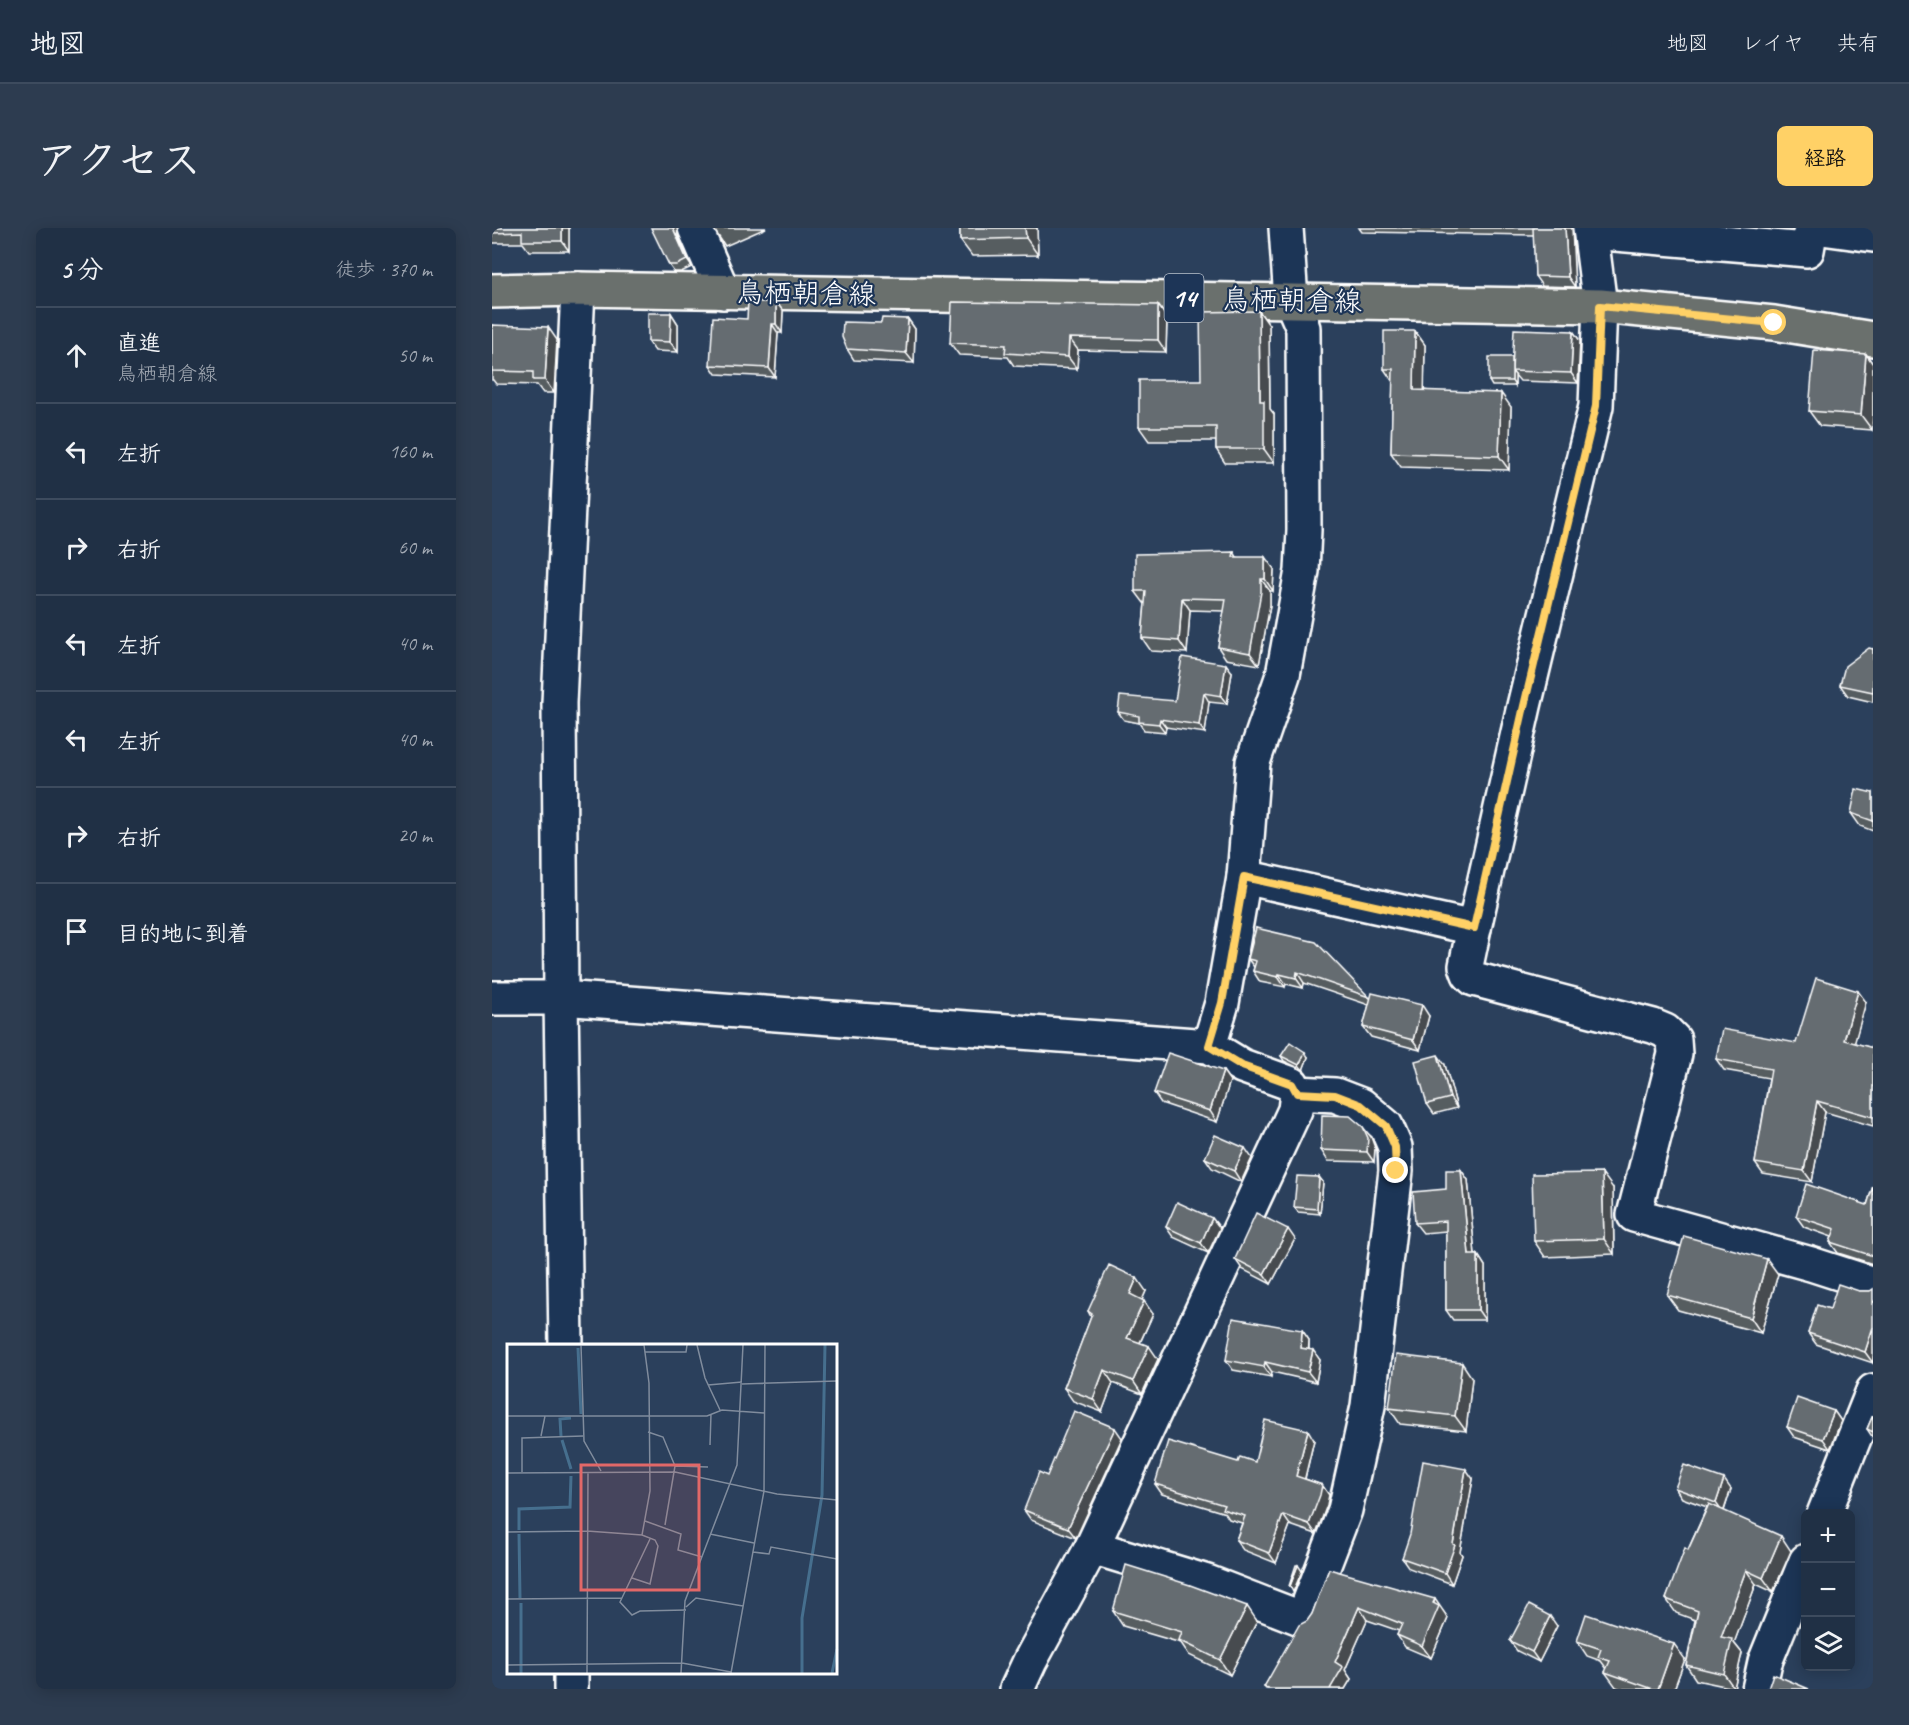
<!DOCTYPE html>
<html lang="ja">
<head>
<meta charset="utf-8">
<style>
  :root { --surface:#203045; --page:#2d3c50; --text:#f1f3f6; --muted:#a2a9b3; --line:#3d4b5e; --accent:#ffd166 }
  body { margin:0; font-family:Caveat,"Klee One",sans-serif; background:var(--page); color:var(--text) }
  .controls { position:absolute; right:18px; bottom:18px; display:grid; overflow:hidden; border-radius:9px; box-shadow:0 3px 15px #0003 }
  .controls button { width:54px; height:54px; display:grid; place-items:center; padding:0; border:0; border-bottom:2px solid var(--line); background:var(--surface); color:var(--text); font:30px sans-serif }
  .stop { position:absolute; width:18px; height:18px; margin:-14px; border:4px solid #ffd166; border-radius:50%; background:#fff }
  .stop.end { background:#ffd166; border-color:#fff; box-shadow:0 2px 6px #0008 }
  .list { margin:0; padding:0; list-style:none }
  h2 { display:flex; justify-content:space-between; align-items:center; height:78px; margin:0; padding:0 24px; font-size:26px }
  h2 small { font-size:20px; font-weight:400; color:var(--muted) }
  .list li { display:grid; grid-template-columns:39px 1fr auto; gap:18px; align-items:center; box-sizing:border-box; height:96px; padding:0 24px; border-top:2px solid var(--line) }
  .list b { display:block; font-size:22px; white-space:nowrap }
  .list p { margin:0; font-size:20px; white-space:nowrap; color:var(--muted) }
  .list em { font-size:20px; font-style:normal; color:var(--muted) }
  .icon { flex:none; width:33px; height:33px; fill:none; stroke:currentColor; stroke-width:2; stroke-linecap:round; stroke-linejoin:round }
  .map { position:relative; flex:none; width:1381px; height:1461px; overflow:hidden; border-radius:9px }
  header { display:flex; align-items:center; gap:36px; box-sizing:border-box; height:84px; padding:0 30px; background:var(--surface); border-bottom:2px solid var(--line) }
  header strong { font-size:28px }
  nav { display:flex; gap:33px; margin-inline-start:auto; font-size:21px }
  .intro { display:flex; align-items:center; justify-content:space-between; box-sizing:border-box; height:144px; padding:0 36px }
  h1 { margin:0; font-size:42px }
  .button { padding:15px 27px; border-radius:9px; background:var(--accent); color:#111; font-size:21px; font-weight:700 }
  main { display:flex; gap:36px; padding:0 36px }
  aside { flex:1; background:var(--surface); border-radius:9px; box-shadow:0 3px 15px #0003 }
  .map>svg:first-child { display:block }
</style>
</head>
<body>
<header>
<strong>地図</strong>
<nav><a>地図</a><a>レイヤ</a><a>共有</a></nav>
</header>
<div class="intro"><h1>アクセス</h1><a class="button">経路</a></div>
<main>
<aside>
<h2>5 分<small>徒歩 · 370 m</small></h2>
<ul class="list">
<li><svg class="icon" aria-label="ahead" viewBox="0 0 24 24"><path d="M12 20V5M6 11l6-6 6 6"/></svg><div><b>直進</b><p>鳥栖朝倉線</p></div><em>50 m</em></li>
<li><svg class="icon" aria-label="left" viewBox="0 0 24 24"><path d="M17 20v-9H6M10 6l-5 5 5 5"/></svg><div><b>左折</b></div><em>160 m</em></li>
<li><svg class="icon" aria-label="right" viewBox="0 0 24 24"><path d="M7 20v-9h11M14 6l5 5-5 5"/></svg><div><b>右折</b></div><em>60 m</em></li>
<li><svg class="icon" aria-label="left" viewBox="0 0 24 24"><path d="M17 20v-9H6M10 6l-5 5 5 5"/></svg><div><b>左折</b></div><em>40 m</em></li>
<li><svg class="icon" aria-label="left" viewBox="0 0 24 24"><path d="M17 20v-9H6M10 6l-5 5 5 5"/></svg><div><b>左折</b></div><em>40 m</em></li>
<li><svg class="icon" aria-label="right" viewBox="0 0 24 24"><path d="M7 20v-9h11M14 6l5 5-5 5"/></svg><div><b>右折</b></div><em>20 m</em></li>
<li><svg class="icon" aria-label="arrive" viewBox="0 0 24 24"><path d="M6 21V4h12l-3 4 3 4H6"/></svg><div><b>目的地に到着</b></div></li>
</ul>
</aside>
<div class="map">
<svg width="1381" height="1461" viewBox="0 0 1381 1461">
  <rect width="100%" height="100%" fill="#2b405c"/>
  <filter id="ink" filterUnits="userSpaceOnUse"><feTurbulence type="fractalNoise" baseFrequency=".0167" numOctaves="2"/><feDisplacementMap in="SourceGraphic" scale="12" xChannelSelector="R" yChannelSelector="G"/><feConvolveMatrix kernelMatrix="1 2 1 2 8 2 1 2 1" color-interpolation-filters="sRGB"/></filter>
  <g filter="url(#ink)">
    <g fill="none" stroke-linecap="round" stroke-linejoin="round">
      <defs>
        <g id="minor">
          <polyline points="203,0 231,64"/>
          <polyline points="1098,0 1108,78 1104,178 1032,478 982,700 974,738 977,746 982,751 1161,798 1173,803 1182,812 1183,826 1142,987 1319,1036 1381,1056"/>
          <polyline points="1330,0 1381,7"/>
          <polyline points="1099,4 1315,22 1319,0"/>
          <polyline points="752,649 982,700"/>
          <polyline points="0,770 69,770 717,818 750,838 800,856 805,865 803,882 600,1319 538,1433 525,1461"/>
          <polyline points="717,818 730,775 752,649 761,534 791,447 810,343 812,302 811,100 799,72 794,0"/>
          <polyline points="74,1118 69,770 67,475 86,61"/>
          <polyline points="1332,1286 1381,1163"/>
          <polyline points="600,1319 715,1354 811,1391 853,1282 876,1178 904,943 903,919 894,898 869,877 843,867 805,865"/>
          <polyline points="79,1444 79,1461"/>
          <polyline points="1267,1461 1273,1434 1314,1333"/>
        </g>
        <polyline id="major" points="0,63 86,61 1108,78 1282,95 1381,111"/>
      </defs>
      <!-- minor casing -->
      <use href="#minor" stroke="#fff" stroke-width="38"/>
      <!-- major casing -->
      <use href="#major" stroke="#fff" stroke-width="38"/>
      <!-- minor -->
      <use href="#minor" stroke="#1d3557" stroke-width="33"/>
      <!-- major -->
      <use href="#major" stroke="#6b706d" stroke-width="33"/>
    </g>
    <!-- wall -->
    <g fill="#575d61" stroke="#fff" stroke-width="1.5">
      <polygon points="0,0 77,0 77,23 37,23 31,15 0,15"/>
      <polygon points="221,0 274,0 233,18"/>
      <polygon points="468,0 545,0 546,27 480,28 468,12"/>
      <polygon points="867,0 1080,0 1083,59 1050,58 1043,48 1042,7 870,4"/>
      <polygon points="186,8 200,39 189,44 182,44 177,37"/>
      <polygon points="284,74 291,83 290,105 286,105 283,149 224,146 218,137"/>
      <polygon points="666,77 675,90 674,124 586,122 585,141 522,138 516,129 467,127 458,115"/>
      <polygon points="767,83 777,97 778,181 782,186 782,235 733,235 724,221 724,213 657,213 647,199 709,152"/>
      <polygon points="179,85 186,96 186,124 163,123 156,113"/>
      <polygon points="416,91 423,101 422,135 362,132 355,121 389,95"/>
      <polygon points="0,97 65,112 62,165 51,165 45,157 4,156 1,152 0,152"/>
      <polygon points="923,103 933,117 932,162 1019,179 1017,242 909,239 899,225 901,154 892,141"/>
      <polygon points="1081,103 1088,113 1086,155 1028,153 1023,147 1023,158 1000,158 997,153 1021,131"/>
      <polygon points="1374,126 1381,136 1381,186 1380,202 1328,198 1317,183"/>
      <polygon points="742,324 745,329 782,341 781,363 778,363 778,377 767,437 734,431 726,419 732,383 698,382 695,425 659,423 650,410 653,375 652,375 643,363"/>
      <polygon points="1381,421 1381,474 1356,468 1348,457"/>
      <polygon points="740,444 735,476 717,474 713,505 674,499 673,504 652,502 647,495 632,492 626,484 683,473"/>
      <polygon points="1381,565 1381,603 1368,598 1359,585"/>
      <polygon points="764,700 877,769 879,771 937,788 928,822 879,809 871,799 877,777 812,755 811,760 794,756 793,759 768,754 761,743 762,739 756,731"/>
      <polygon points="1374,774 1362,815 1381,820 1381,898 1333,884 1320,954 1271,946 1263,935 1277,850 1232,842 1224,831 1304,815"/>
      <polygon points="789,828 816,829 811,842 792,833"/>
      <polygon points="953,837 965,880 942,886 935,876"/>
      <polygon points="731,843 738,853 725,894 669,875 662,865"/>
      <polygon points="879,909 883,920 882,934 836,933 829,922"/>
      <polygon points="713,930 760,930 749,954 720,940"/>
      <polygon points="969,942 976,952 983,1027 986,1027 993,1038 993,1092 961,1092 954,1082 954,1003 931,1005 923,995 954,961"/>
      <polygon points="827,949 831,954 828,986 806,984 802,979"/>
      <polygon points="1381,958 1381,1036 1346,1025 1338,1014 1340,1009 1312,999 1304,988 1375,977"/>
      <polygon points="1121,960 1122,1026 1053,1029 1042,1013"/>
      <polygon points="720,990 728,1000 716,1025 681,1009 674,999"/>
      <polygon points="803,1011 779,1056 750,1041 743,1031"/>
      <polygon points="1286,1046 1269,1105 1186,1082 1175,1067"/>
      <polygon points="654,1063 650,1072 661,1086 648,1115 666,1131 650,1166 621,1155 610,1184 581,1173 572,1160 599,1089 596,1083"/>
      <polygon points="1367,1063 1378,1063 1381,1135 1324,1116 1316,1105 1338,1081"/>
      <polygon points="810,1102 817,1112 817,1121 828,1132 824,1154 780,1144 779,1149 741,1142 734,1132"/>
      <polygon points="980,1150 974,1203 908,1196 897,1180"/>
      <polygon points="1342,1183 1349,1193 1338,1221 1302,1209 1295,1199"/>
      <polygon points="1381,1187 1381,1210 1375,1201"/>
      <polygon points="630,1210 584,1310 539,1292 532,1282 555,1248"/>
      <polygon points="822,1212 813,1251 830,1257 837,1267 835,1277 824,1306 798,1297 784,1335 751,1322 744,1312 750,1295 737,1291 733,1285 670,1266 663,1256 746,1234 763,1234"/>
      <polygon points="981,1251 968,1324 970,1327 960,1356 917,1340 910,1330"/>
      <polygon points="1183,1260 1239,1261 1232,1283 1299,1323 1281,1364 1264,1356 1242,1415 1250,1425 1242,1460 1204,1452 1194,1437 1203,1392 1184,1385 1174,1371 1215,1279 1190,1270"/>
      <polygon points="837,1341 951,1383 956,1390 939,1430 913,1419 905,1407 907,1403 875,1392 853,1442 859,1451 853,1461 774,1461 772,1459 820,1386"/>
      <polygon points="621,1383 765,1393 738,1447 697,1427 689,1415 631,1398"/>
      <polygon points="1065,1398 1047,1434 1025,1423 1018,1413"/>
      <polygon points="1085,1413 1193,1431 1182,1461 1129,1461 1124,1459 1113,1444 1115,1441 1109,1433 1095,1428"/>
    </g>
    <!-- shaded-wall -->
    <g fill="#474c4f" stroke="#fff" stroke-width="1.5">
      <polygon points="70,0 77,0 77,23 70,13"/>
      <polygon points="181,0 185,0 186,8 200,39 195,32"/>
      <polygon points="533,0 545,0 546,27 534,10"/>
      <polygon points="1073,0 1080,0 1083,59 1076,49"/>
      <polygon points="284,74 291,83 290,105 284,96"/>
      <polygon points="666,77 675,90 674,124 666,112"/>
      <polygon points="767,83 777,97 778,181 782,186 782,235 772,221 768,173"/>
      <polygon points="179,85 186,96 186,124 178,114"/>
      <polygon points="416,91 423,101 422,135 414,125"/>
      <polygon points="280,96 286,105 283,149 277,140"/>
      <polygon points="56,99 65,112 62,165 53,152"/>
      <polygon points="923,103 933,117 932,176 922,162"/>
      <polygon points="1081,103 1088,113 1086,155 1079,145"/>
      <polygon points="577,110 586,122 585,141 576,129"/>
      <polygon points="1374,126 1381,136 1381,186 1380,202 1369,187"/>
      <polygon points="1020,129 1020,143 1023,147 1023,158 1020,153"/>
      <polygon points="1009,165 1019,179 1017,242 1007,228"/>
      <polygon points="773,329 782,341 781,363 773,351"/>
      <polygon points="769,351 778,363 778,377 767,437 758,425"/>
      <polygon points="690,370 698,382 695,425 687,413"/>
      <polygon points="734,436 740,444 735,476 729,468"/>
      <polygon points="712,465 717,474 713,505 707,497"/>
      <polygon points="668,491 674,499 673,504 667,496"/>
      <polygon points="805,744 812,755 811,760 804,750"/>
      <polygon points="787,746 794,756 793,759 786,749"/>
      <polygon points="1366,763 1374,774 1360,824 1352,812"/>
      <polygon points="930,777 937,788 928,822 921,812"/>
      <polygon points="813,824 816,829 811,842 807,837"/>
      <polygon points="946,827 953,837 965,880 958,870"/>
      <polygon points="731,843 738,853 725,894 718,883"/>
      <polygon points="1325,873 1333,884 1320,954 1312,943"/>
      <polygon points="871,899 879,909 883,920 882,934 875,924"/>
      <polygon points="753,920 760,930 749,954 742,943"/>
      <polygon points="969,942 976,952 984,1038 977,1027"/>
      <polygon points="1110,945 1121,960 1122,1026 1112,1011"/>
      <polygon points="827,949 831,954 828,986 825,981"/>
      <polygon points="720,990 728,1000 716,1025 709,1015"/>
      <polygon points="796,1001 803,1011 779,1056 772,1046"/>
      <polygon points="986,1027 993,1038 993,1092 986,1082"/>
      <polygon points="1275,1031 1286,1046 1269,1105 1259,1090"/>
      <polygon points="645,1050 654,1063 647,1079 638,1066"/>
      <polygon points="652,1073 661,1086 644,1123 635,1110"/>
      <polygon points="1381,1099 1381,1135 1373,1124"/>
      <polygon points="810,1102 817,1112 816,1130 809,1120"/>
      <polygon points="657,1118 666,1131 650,1166 641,1153"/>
      <polygon points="821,1122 828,1132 824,1154 816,1144"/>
      <polygon points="773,1134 780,1144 779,1149 772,1139"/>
      <polygon points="970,1135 980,1150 974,1203 963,1188"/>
      <polygon points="612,1142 621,1155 610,1184 601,1171"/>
      <polygon points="1342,1183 1349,1193 1338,1221 1331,1211"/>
      <polygon points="623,1200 630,1210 584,1310 576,1300"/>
      <polygon points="816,1202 822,1212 811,1258 804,1248"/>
      <polygon points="974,1241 981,1251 968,1324 970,1327 960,1356 953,1345 961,1316"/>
      <polygon points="1232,1251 1239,1261 1231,1285 1224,1275"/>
      <polygon points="830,1257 837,1267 835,1277 824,1306 817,1296"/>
      <polygon points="791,1287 798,1297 784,1335 777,1325"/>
      <polygon points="1289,1308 1299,1323 1281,1364 1271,1350"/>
      <polygon points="806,1337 810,1343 801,1364 798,1358"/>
      <polygon points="1254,1342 1264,1356 1242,1415 1250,1425 1242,1460 1232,1446 1229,1409"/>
      <polygon points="943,1371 956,1390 939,1430 930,1418"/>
      <polygon points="755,1378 765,1393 738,1447 728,1432"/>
      <polygon points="867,1379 875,1392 853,1442 859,1451 853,1461 838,1461 843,1434"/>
      <polygon points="1058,1388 1065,1398 1047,1434 1040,1424"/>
      <polygon points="1182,1416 1193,1431 1182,1461 1166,1461"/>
    </g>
    <!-- building -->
    <g fill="#656c71" stroke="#fff" stroke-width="1.5">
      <polygon points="0,0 70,0 70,13 30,13 30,4 0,5"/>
      <polygon points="159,0 181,0 195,32 185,37 177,37"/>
      <polygon points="468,0 533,0 534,10 468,12"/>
      <polygon points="1041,0 1073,0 1076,49 1043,48"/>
      <polygon points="256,74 284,74 284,96 280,96 277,140 218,137 221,89 255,91"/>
      <polygon points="460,74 666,77 666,112 577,110 576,129 513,125 514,117 458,115"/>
      <polygon points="767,83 768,173 772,173 772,221 724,221 724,199 647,199 647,152 709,152 708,84"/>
      <polygon points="156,85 179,85 178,114 156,113"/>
      <polygon points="390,90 416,91 414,125 355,121 350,109 351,94 389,95"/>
      <polygon points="0,97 56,99 53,152 41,152 41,144 0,143"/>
      <polygon points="1022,101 1081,103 1079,145 1020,143"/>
      <polygon points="892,103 923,103 922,162 1009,165 1007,228 899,225 901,141 892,141"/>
      <polygon points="1322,122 1374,126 1369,187 1317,183"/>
      <rect x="997" y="129" width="23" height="24"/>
      <polygon points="742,324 741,329 773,329 773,351 769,351 769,364 758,425 726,419 734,371 690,370 687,413 650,410 654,363 643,363 643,326"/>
      <polygon points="1377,420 1381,421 1381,464 1348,457 1353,438"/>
      <polygon points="690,429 734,436 729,468 712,465 707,497 668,491 667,496 647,494 647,488 626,484 628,468 683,473"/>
      <polygon points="1364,561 1381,565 1381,593 1359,585"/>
      <polygon points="764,700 824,714 877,769 805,744 804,750 787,746 786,749 761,743 764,733 756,731"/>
      <polygon points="1324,750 1366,763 1352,812 1381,820 1381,889 1325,873 1312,943 1263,935 1279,841 1224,831 1230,801 1304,815"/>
      <polygon points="880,765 930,777 921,812 871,799"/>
      <polygon points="798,814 813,824 807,837 789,828"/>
      <polygon points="676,825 731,843 718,883 662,865"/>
      <polygon points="946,827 958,870 935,876 923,833"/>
      <polygon points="830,887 858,888 871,899 876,910 875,924 829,922"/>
      <polygon points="723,907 753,920 742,943 713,930"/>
      <polygon points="954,942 969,942 977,1027 986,1027 986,1082 954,1082 954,993 923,995 921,964 954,961"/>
      <polygon points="1110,945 1112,1011 1042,1013 1040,946"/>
      <polygon points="805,948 827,949 825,981 802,979"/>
      <polygon points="1314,956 1375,977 1381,958 1381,1028 1338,1014 1343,1001 1304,988"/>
      <polygon points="685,974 720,990 709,1015 674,999"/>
      <polygon points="764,985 796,1001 772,1046 743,1031"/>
      <polygon points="1192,1008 1275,1031 1259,1090 1175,1067"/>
      <polygon points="617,1037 645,1050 638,1066 652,1073 635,1110 657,1118 641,1153 612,1142 601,1171 572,1160 600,1086 596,1083"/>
      <polygon points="1346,1056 1367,1063 1378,1063 1381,1061 1381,1099 1373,1124 1316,1105 1325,1077 1338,1081"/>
      <polygon points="741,1090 810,1102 809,1120 821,1122 816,1144 773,1134 772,1139 734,1132"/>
      <polygon points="904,1127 970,1135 963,1188 897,1180"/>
      <polygon points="1305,1170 1342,1183 1331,1211 1295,1199"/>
      <polygon points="582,1183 623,1200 576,1300 532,1282 547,1244 555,1248"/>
      <polygon points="1381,1187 1381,1204 1375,1201"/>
      <polygon points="773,1192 816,1202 804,1248 830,1257 828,1267 817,1296 791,1287 777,1325 744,1312 753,1288 730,1281 732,1277 663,1256 676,1213 746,1234 748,1229 763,1234"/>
      <polygon points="931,1233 974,1241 961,1316 963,1317 953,1345 910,1330 918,1306"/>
      <polygon points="1192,1237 1232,1251 1224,1275 1183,1260"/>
      <polygon points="1217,1276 1289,1308 1271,1350 1254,1342 1229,1409 1240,1411 1232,1446 1194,1437 1206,1383 1174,1371 1193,1320 1196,1322"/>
      <polygon points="634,1337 698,1357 755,1378 728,1432 687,1412 690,1404 621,1383"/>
      <polygon points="804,1337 806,1337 798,1358 797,1358"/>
      <polygon points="837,1341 943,1371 941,1375 947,1378 930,1418 905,1407 910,1396 867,1379 843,1434 851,1439 838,1461 776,1461 772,1459 807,1397 815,1393 820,1386"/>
      <polygon points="1037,1377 1058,1388 1040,1424 1018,1413"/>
      <polygon points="1094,1386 1182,1416 1166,1461 1161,1461 1113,1444 1118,1433 1106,1429 1109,1421 1085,1413"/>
      <polygon points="1281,1446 1317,1461 1276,1461"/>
    </g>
  </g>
  <g fill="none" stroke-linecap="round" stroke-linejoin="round" filter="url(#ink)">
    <!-- route -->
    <polyline stroke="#ffd166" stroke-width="8" points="904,943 903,919 894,898 869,877 843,867 805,865 800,856 750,838 717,818 730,775 752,649 982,700 1032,478 1104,178 1108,78 1282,95"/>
  </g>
  <g text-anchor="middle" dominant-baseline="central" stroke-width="4.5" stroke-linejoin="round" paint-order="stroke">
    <!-- shield labels -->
    <rect fill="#1d3557" stroke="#bbc2cd" stroke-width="1.5" x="672.5" y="46" width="39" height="48" rx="4.5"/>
    <g font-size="27" font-weight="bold" fill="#fff">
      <text x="692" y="70">14</text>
    </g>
    <!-- street labels -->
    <g font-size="28" fill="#fff" stroke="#1d3557">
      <text transform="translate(314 65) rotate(1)">鳥栖朝倉線</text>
      <text transform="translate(800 72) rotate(1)">鳥栖朝倉線</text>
    </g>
  </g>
  <!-- overview -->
  <g transform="translate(15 1116)">
    <rect width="330" height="330" fill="#2b405c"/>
    <path fill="none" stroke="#466f8e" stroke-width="3" d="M71,4l3,66M54,92l-1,-17 11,-1M55,96l9,29M12,186v-21l51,-2 1,-31M12,190l1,64M14,259v70M295,329v-55l20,-123 3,-150M325,329l5,-24"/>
    <path fill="none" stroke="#808c9d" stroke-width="1.5" d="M0,1h137M74,1l3,96 17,30M190,1l8,33 15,32M138,8h41l1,-7M235,40l95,-3M201,41l34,-3M0,72h200l15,-6 42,3M141,88l15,5 12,29 -10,59M34,92l4,-20M203,101l1,-31M168,122l33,1M15,128v-34l61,-2M0,129l168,-1 102,22 60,6M138,177l36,13 -3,16 24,7M0,188l80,-1 55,4 13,5 3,6 -8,38 -18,-6M203,190l44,9M135,191l8,-44 -1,-108 -5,-38M143,195l-30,63 12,13 8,-4 46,-1M246,208l16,2 2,-7 66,12M0,255l115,-1M179,263l10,-9 47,8M0,321l175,-2 49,9M80,329l1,-200M174,329l4,-72 52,-136 6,-120M224,329l33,-182 1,-146"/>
    <path fill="#e26868" fill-opacity="0.15" stroke="#e26868" stroke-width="3" d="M74,121h118v125h-118z"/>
    <rect width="330" height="330" fill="none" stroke="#fff" stroke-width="3"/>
  </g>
</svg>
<div class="controls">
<button>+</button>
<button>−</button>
<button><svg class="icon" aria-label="layers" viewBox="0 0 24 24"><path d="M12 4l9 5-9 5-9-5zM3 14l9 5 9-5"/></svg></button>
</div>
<div class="stop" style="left:1282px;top:95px"></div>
<div class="stop end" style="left:904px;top:943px"></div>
</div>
</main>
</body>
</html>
